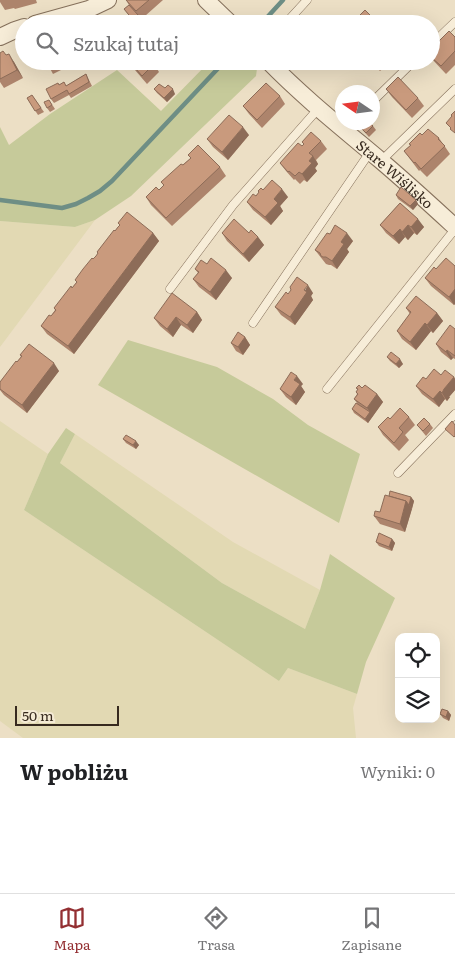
<!DOCTYPE html>
<html lang="pl">
<head>
<meta charset="utf-8">
<style>
  :root { --surface:#fff; --page:#f2f2f2; --text:#202124; --muted:#757577; --line:#e0e0e0; --accent:#932f32 }
  body { margin:0; font-family:Literata,serif; background:var(--page); color:var(--text) }
  .controls { position:absolute; right:15px; bottom:15px; display:grid; overflow:hidden; border-radius:10px; box-shadow:0 5px 20px #0002 }
  .controls button { width:45px; height:45px; display:grid; place-items:center; padding:0; border:0; border-bottom:1px solid var(--line); background:var(--surface); color:var(--text); font:25px sans-serif }
  .compass { position:absolute; left:335px; top:85px; width:45px; height:45px; border-radius:50%; background:var(--surface); box-shadow:0 5px 20px #0002; rotate:283deg }
  .scale { position:absolute; left:15px; bottom:12px; width:104px; box-sizing:border-box; padding-left:5px; border:2px solid #372a1f; border-top:0; font-size:14px; line-height:18px; white-space:nowrap; color:#372a1f; -webkit-text-stroke:4px #f4ead4; paint-order:stroke }
  .list { margin:0; padding:0; list-style:none }
  h2 { display:flex; justify-content:space-between; align-items:center; height:65px; margin:0; padding:0 20px; font-size:21px }
  h2 small { font-size:16px; font-weight:400; color:var(--muted) }
  .icon { flex:none; width:28px; height:28px; fill:none; stroke:currentColor; stroke-width:2; stroke-linecap:round; stroke-linejoin:round }
  .map { position:relative; flex:none; width:455px; height:738px; overflow:hidden }
  .search { position:absolute; background:var(--surface); box-shadow:0 5px 20px #0002; left:15px; right:15px; top:15px; height:55px; display:flex; align-items:center; gap:12px; box-sizing:border-box; padding:0 18px; border-radius:28px; color:var(--muted); font-size:19px }
  .sheet { height:155px; background:var(--surface) }
  nav { display:flex; justify-content:space-around; align-items:center; box-sizing:border-box; height:70px; border-top:1px solid var(--line); background:var(--surface); font-size:14px; color:var(--muted) }
  nav a { display:grid; justify-items:center; gap:2px }
  nav .on { color:var(--accent) }
  .map>svg:first-child { display:block }
</style>
</head>
<body>
<div class="map">
<svg width="455" height="738" viewBox="0 0 455 738">
  <rect width="100%" height="100%" fill="#ecdfc5"/>
  <!-- farmland -->
  <g fill="#e2d9b3">
    <polygon points="95,220 0,347 0,221 75,227"/>
    <polygon points="0,421 48,454 24,510 279,681 288,668 357,694 353,708 356,738 23,738 0,721"/>
    <polygon points="75,434 233,542 320,590 305,629 222,583 60,463"/>
  </g>
  <!-- green -->
  <g fill="#c6ca9a">
    <polygon points="210,61 258,61 256,76 131,196 95,220 75,227 0,221 0,127 9,145 50,114 117,70 161,111"/>
    <polygon points="128,340 217,367 273,399 308,425 360,454 339,523 98,385"/>
    <polygon points="66,428 75,434 60,463 222,583 305,629 320,590 330,554 395,598 366,662 357,694 288,668 279,681 24,510 48,454"/>
  </g>
  <g fill="none" stroke-linecap="round" stroke-linejoin="round">
    <!-- stream -->
    <g stroke="#6e8e85" stroke-width="4.5">
      <polyline points="261,24 283,0"/>
      <polyline points="0,200 62,208 76,204 88,198 100,191 112,181 225,61"/>
    </g>
    <defs>
      <g id="service">
        <polyline points="285,24 307,0"/>
        <polyline points="431,45 455,22"/>
        <polyline points="372,102 414,61"/>
        <polyline points="381,161 455,89"/>
        <polyline points="170,289 233,205 318,109"/>
        <polyline points="253,323 370,152"/>
        <polyline points="327,389 455,229"/>
        <polyline points="398,473 455,414"/>
      </g>
      <g id="minor">
        <polyline points="206,0 231,24"/>
        <polyline points="35,24 89,9 108,0"/>
        <polyline points="0,37 15,30 24,27"/>
        <path id="s1" d="M268,61c35,36 74,67 112,99 26,22 50,44 75,67"/>
      </g>
    </defs>
    <!-- service casing -->
    <use href="#service" stroke="#86715c" stroke-width="9"/>
    <!-- minor casing -->
    <use href="#minor" stroke="#86715c" stroke-width="18"/>
    <!-- service -->
    <use href="#service" stroke="#f7edd8" stroke-width="8"/>
    <!-- minor -->
    <use href="#minor" stroke="#f7edd8" stroke-width="16"/>
  </g>
  <!-- wall -->
  <g fill="#ad846c">
    <polygon points="0,0 36,0 37,3 15,9 14,8 5,10 0,2"/>
    <polygon points="126,0 163,0 136,24 124,9 129,5"/>
    <polygon points="455,37 455,65 446,74 431,58 431,49"/>
    <polygon points="0,53 6,55 14,62 23,78 4,88 0,82"/>
    <polygon points="46,61 77,61 77,62 53,74"/>
    <polygon points="370,61 384,61 387,65 380,71"/>
    <polygon points="130,62 154,64 159,72 147,84 135,70"/>
    <polygon points="86,74 92,86 71,98 69,95 54,103 51,99 59,85 64,82 66,86"/>
    <polygon points="154,89 175,94 167,102 157,93"/>
    <polygon points="386,89 418,98 424,106 412,118 392,97"/>
    <polygon points="32,95 44,112 38,115 27,98"/>
    <polygon points="280,96 285,104 262,128 249,114 243,106"/>
    <polygon points="49,100 55,109 50,112 47,108"/>
    <polygon points="358,125 373,126 376,130 369,137"/>
    <polygon points="249,135 228,160 213,147 207,139"/>
    <polygon points="422,135 439,138 450,154 427,177 420,170 419,171 404,151"/>
    <polygon points="321,141 327,149 316,160 318,164 315,168 317,171 307,182 304,180 300,184 295,179 294,180 286,171 280,163 302,146 304,144 302,142"/>
    <polygon points="188,155 220,167 226,176 172,226 151,205 146,197 159,190 164,186 161,182 191,158"/>
    <polygon points="263,190 288,197 280,206 283,211 271,225 253,210 247,202"/>
    <polygon points="396,195 416,200 418,204 413,210 398,199"/>
    <polygon points="400,203 424,227 417,235 414,233 408,240 405,237 399,244 386,233 380,225"/>
    <polygon points="118,223 153,233 159,241 74,354 47,334 41,326 51,316 55,310 54,308 72,288 98,254 97,252 120,225"/>
    <polygon points="222,233 249,233 258,237 264,245 249,262 227,241"/>
    <polygon points="330,234 353,241 347,249 349,252 337,269 331,265 329,265 326,264 315,250"/>
    <polygon points="207,264 232,278 216,300 199,287 193,279 198,273 195,269"/>
    <polygon points="455,266 455,304 454,305 431,286 425,278 436,269"/>
    <polygon points="313,293 311,296 313,300 295,325 281,315 275,307 288,294"/>
    <polygon points="406,308 437,313 443,321 433,333 431,331 416,350 402,339 397,331 410,314"/>
    <polygon points="197,312 202,320 193,333 181,325 173,337 160,326 154,318"/>
    <polygon points="455,329 455,359 453,358 451,360 441,352 436,344"/>
    <polygon points="245,337 250,345 243,355 236,351 231,343"/>
    <polygon points="20,355 59,371 27,413 4,395 0,390 0,382 21,357"/>
    <polygon points="387,357 403,364 399,368 390,361"/>
    <polygon points="441,375 454,377 455,379 455,390 449,397 450,397 447,401 445,399 439,407 422,394 416,386 426,379"/>
    <polygon points="303,384 301,386 305,392 296,405 286,397 280,389"/>
    <polygon points="356,388 362,388 377,394 383,402 368,423 354,413 352,409 357,403 354,399 357,394 356,392 358,390"/>
    <polygon points="409,417 415,425 405,435 409,440 399,451 383,435 378,427 390,419"/>
    <polygon points="430,424 433,428 426,436 417,425"/>
    <polygon points="123,439 139,445 136,449 126,443"/>
    <polygon points="389,496 411,497 414,501 405,532 380,524 374,516 380,512"/>
    <polygon points="392,539 395,543 392,551 379,546 376,542"/>
    <polygon points="448,711 451,715 449,721 443,718 440,714"/>
  </g>
  <!-- shaded-wall -->
  <g fill="#8d6c58">
    <polygon points="9,54 14,62 23,78 17,70"/>
    <polygon points="175,61 180,61 181,63 175,69 172,65"/>
    <polygon points="173,89 175,94 167,102 164,98"/>
    <polygon points="243,127 249,135 228,160 222,152"/>
    <polygon points="313,156 318,164 315,168 317,171 307,182 302,174 309,161"/>
    <polygon points="282,189 288,197 280,206 283,211 271,225 265,217 274,199"/>
    <polygon points="416,200 418,204 413,210 410,206"/>
    <polygon points="418,219 424,227 417,235 411,227"/>
    <polygon points="408,225 414,233 408,240 402,232"/>
    <polygon points="400,229 405,237 399,244 393,236"/>
    <polygon points="153,233 159,241 74,354 68,346"/>
    <polygon points="347,233 353,241 347,249 349,252 337,269 332,261 341,242"/>
    <polygon points="258,237 264,245 249,262 243,254"/>
    <polygon points="226,270 232,278 216,300 210,292"/>
    <polygon points="308,285 313,293 311,296 313,300 295,325 290,317"/>
    <polygon points="455,289 455,304 454,305 449,297"/>
    <polygon points="197,312 202,320 193,333 187,325"/>
    <polygon points="437,313 443,321 433,333 427,325"/>
    <polygon points="176,317 181,325 173,337 167,329"/>
    <polygon points="425,323 431,331 416,350 410,342"/>
    <polygon points="245,337 250,345 243,355 238,347"/>
    <polygon points="447,350 453,358 451,360 446,352"/>
    <polygon points="400,359 403,364 399,368 396,364"/>
    <polygon points="54,363 59,371 27,413 22,405"/>
    <polygon points="297,376 303,384 301,386 305,392 296,405 291,397 294,380"/>
    <polygon points="454,377 455,379 455,390 449,397 450,397 447,401 442,393 444,389"/>
    <polygon points="440,391 445,399 439,407 433,399"/>
    <polygon points="377,394 383,402 368,423 365,419 370,412 367,408"/>
    <polygon points="136,441 139,445 136,449 133,445"/>
    <polygon points="411,497 414,501 412,509 409,505"/>
    <polygon points="406,501 412,509 405,532 400,524"/>
    <polygon points="392,539 395,543 392,551 389,547"/>
    <polygon points="448,711 451,715 449,721 446,717"/>
  </g>
  <!-- building -->
  <g fill="#c99a7d" stroke="#8d6c58">
    <polygon points="126,0 149,0 136,11"/>
    <polygon points="129,5 138,15 133,20 124,9"/>
    <polygon points="365,10 379,24 351,24"/>
    <polygon points="303,16 312,24 296,24"/>
    <polygon points="105,20 107,24 98,24"/>
    <polygon points="449,31 455,37 455,51 441,66 431,57 431,49"/>
    <polygon points="3,51 6,55 9,54 17,70 0,79 0,53"/>
    <polygon points="46,61 57,61 48,66"/>
    <polygon points="131,61 151,61 154,64 142,76 130,62"/>
    <polygon points="168,61 175,61 172,65"/>
    <polygon points="86,74 89,82 69,94 67,90 51,99 46,89 58,83 59,85 64,82 66,86"/>
    <polygon points="398,77 418,98 406,110 386,89"/>
    <polygon points="266,83 280,96 257,120 243,106"/>
    <polygon points="159,84 165,88 168,85 173,89 164,98 154,89"/>
    <polygon points="32,95 41,108 35,111 27,98"/>
    <polygon points="49,100 52,105 47,108 44,102"/>
    <polygon points="455,111 455,133 450,129 451,128 446,123 452,116 451,115"/>
    <polygon points="229,115 243,127 222,152 207,139"/>
    <polygon points="360,122 369,122 373,126 366,133 358,125"/>
    <polygon points="428,129 439,138 438,139 445,146 421,169 415,162 414,163 404,151 411,145 409,144 420,133 422,135"/>
    <polygon points="311,132 321,141 309,153 313,156 309,161 312,163 302,174 299,172 295,176 289,171 288,172 280,163 298,143 302,146 304,144 302,142"/>
    <polygon points="198,145 220,167 166,218 146,197 156,187 159,190 164,185 161,182 181,164 183,165 191,158 188,155"/>
    <polygon points="272,180 282,189 274,199 278,203 265,217 247,202 253,194 256,196 259,192 258,191 261,188 263,190"/>
    <polygon points="401,187 416,200 410,206 396,195"/>
    <polygon points="400,203 418,219 411,227 408,225 402,232 400,229 393,236 380,225"/>
    <polygon points="127,212 153,233 68,346 41,326 49,315 51,316 56,310 54,308 71,286 72,288 77,282 75,280 83,269 92,258 93,259 96,256 98,253 97,252 114,230 115,231 118,227 120,225 118,223"/>
    <polygon points="234,219 249,233 251,230 258,237 243,254 222,233"/>
    <polygon points="335,225 347,233 341,242 344,244 332,261 326,257 323,257 321,256 320,253 315,250 327,233 330,234"/>
    <polygon points="211,258 226,270 210,292 193,279 199,272 195,269 201,260 207,264"/>
    <polygon points="446,258 455,266 455,289 449,297 425,278 434,267 436,269"/>
    <polygon points="297,277 308,285 304,290 307,292 290,317 275,307 286,292 288,294 291,290 290,287"/>
    <polygon points="172,293 197,312 187,325 176,317 167,329 154,318"/>
    <polygon points="416,296 437,313 427,325 425,323 410,342 397,331 411,312 406,308"/>
    <polygon points="450,325 455,329 455,356 447,350 446,352 436,344"/>
    <polygon points="238,332 245,337 238,347 231,343"/>
    <polygon points="29,344 54,363 22,405 0,389 0,382 16,361 17,362 22,356 20,355"/>
    <polygon points="391,352 400,359 396,364 387,357"/>
    <polygon points="434,369 441,375 445,370 454,377 444,389 442,393 440,391 433,399 416,386 423,377 426,379"/>
    <polygon points="291,372 297,376 294,380 300,384 291,397 280,389"/>
    <polygon points="359,385 362,388 365,385 377,394 367,408 354,399 358,394 356,392 358,389 356,388"/>
    <polygon points="356,403 370,412 365,419 352,409"/>
    <polygon points="400,408 409,417 399,428 403,432 394,443 378,427 388,417 390,419"/>
    <polygon points="424,418 430,424 423,431 417,425"/>
    <polygon points="452,421 455,425 455,436 454,437 445,429"/>
    <polygon points="126,435 136,441 133,445 123,439"/>
    <polygon points="390,491 411,497 409,505 406,501 389,496"/>
    <polygon points="385,495 406,501 400,524 374,516 375,511 380,512"/>
    <polygon points="379,533 392,539 389,547 376,542"/>
    <polygon points="442,709 448,711 446,717 440,714"/>
  </g>
  <g text-anchor="middle" dominant-baseline="central" stroke-width="4.5" stroke-linejoin="round" paint-order="stroke">
    <!-- street labels -->
    <g font-size="14" fill="#372a1f" stroke="#f4ead4">
      <text stroke="none"><textPath href="#s1" startOffset="170">Stare Wiślisko</textPath></text>
    </g>
  </g>
</svg>
<div class="controls">
<button><svg class="icon" aria-label="locate" viewBox="0 0 24 24"><circle cx="12" cy="12" r="6"/><path d="M12 2v4M12 18v4M2 12h4M18 12h4"/></svg></button>
<button><svg class="icon" aria-label="layers" viewBox="0 0 24 24"><path d="M12 4l9 5-9 5-9-5zM3 14l9 5 9-5"/></svg></button>
</div>
<svg class="compass" viewBox="-18 -18 36 36"><path d="M0-13l5 13h-10z" fill="#e53935"/><path d="M0 13l5-13h-10z" fill="#757577"/></svg>
<div class="scale">50 m</div>
<div class="search"><svg class="icon" aria-label="search" viewBox="0 0 24 24"><circle cx="10" cy="10" r="6"/><path d="M15 15l6 6"/></svg>Szukaj tutaj</div>
</div>
<section class="sheet">
<h2>W pobliżu<small>Wyniki: 0</small></h2>
<ul class="list">
</ul>
</section>
<nav>
<a class="on"><svg class="icon" aria-label="map" viewBox="0 0 24 24"><path d="M3 6l6-2 6 2 6-2v14l-6 2-6-2-6 2zM9 4v14M15 6v14"/></svg>Mapa</a>
<a><svg class="icon" aria-label="directions" viewBox="0 0 24 24"><path d="M12 3l9 9-9 9-9-9zM9 14v-3h6M13 9l2 2-2 2"/></svg>Trasa</a>
<a><svg class="icon" aria-label="saved" viewBox="0 0 24 24"><path d="M7 4h10v16l-5-4-5 4z"/></svg>Zapisane</a>
</nav>
</body>
</html>
